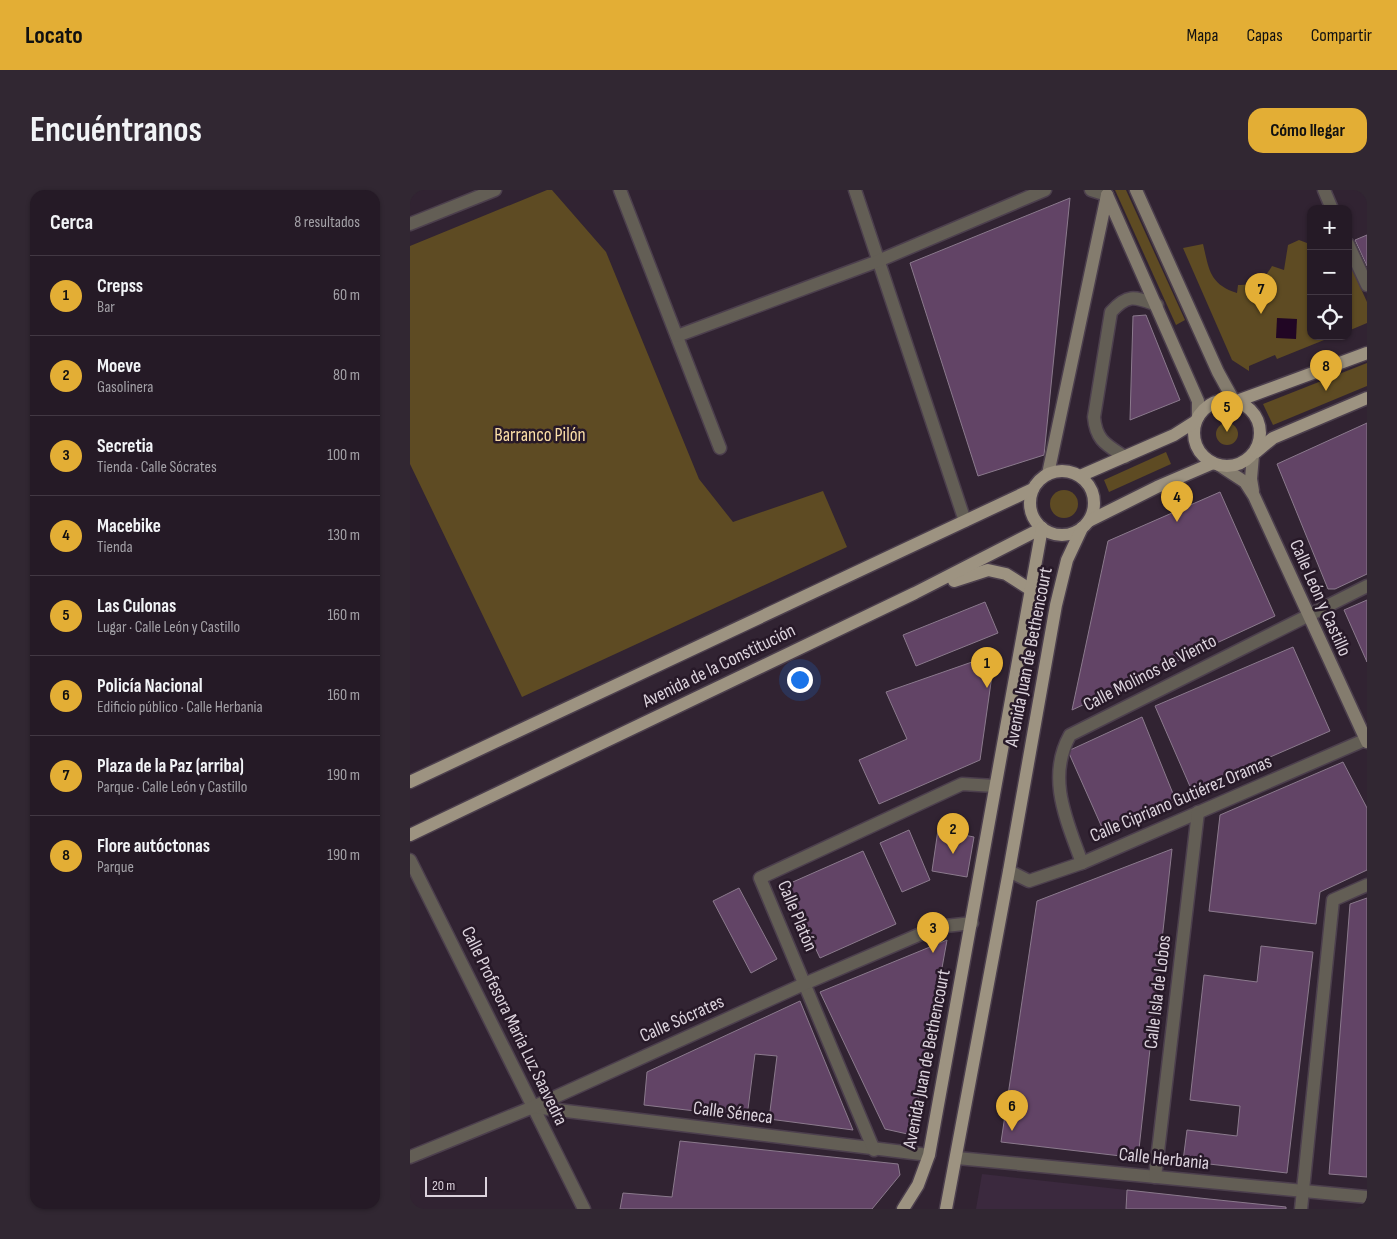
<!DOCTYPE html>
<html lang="es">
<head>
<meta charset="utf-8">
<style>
  :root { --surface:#251a26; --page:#312732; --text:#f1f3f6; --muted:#a3a1a7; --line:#423843; --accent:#e3ae35 }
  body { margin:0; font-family:"Sofia Sans Condensed",sans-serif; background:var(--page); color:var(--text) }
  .controls { position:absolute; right:15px; top:15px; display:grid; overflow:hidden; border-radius:10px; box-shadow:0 1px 4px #0004 }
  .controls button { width:45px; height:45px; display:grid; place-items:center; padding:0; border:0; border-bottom:1px solid var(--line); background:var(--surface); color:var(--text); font:25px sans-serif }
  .scale { position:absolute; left:15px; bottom:12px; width:62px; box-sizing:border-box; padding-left:5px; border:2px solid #dcd3dd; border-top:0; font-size:14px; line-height:18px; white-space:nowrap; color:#dcd3dd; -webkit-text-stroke:4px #271928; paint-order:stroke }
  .you { position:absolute; left:389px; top:489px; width:18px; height:18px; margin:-12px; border:4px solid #fff; border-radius:50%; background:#1a73e8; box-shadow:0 0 0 8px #1a73e833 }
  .badge { display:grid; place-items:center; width:32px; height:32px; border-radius:50%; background:var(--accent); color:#111; font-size:16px; font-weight:700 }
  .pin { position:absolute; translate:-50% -41px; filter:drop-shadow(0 1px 2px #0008) }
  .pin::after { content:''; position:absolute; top:26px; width:18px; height:15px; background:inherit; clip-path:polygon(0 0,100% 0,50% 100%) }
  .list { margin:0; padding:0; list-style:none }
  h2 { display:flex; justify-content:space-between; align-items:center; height:65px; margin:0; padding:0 20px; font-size:21px }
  h2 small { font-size:16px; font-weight:400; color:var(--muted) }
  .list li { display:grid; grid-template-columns:32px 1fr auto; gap:15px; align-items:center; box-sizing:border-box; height:80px; padding:0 20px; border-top:1px solid var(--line) }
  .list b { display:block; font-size:19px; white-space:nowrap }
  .list p { margin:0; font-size:16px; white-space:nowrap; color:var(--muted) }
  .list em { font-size:16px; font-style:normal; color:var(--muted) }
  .icon { flex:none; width:28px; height:28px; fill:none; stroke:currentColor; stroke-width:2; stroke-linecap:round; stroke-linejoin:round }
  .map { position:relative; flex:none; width:957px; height:1019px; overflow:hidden; border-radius:15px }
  header { display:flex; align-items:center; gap:30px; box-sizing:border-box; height:70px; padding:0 25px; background:var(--accent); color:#111 }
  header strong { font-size:24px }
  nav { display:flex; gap:28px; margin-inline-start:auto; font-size:18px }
  .intro { display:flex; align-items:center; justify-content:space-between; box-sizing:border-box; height:120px; padding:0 30px }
  h1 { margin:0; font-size:35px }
  .button { padding:12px 22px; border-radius:15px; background:var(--accent); color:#111; font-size:18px; font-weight:700 }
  main { display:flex; gap:30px; padding:0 30px }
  aside { flex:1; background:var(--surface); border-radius:15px; box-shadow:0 1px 4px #0004 }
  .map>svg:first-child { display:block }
</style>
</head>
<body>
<header>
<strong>Locato</strong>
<nav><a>Mapa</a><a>Capas</a><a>Compartir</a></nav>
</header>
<div class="intro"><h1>Encuéntranos</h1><a class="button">Cómo llegar</a></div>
<main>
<aside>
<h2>Cerca<small>8 resultados</small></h2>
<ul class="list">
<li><span class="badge">1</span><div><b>Crepss</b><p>Bar</p></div><em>60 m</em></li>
<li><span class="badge">2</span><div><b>Moeve</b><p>Gasolinera</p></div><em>80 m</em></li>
<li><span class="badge">3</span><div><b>Secretia</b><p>Tienda · Calle Sócrates</p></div><em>100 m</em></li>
<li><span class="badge">4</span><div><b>Macebike</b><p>Tienda</p></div><em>130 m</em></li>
<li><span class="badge">5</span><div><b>Las Culonas</b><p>Lugar · Calle León y Castillo</p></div><em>160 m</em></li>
<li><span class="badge">6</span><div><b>Policía Nacional</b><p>Edificio público · Calle Herbania</p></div><em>160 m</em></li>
<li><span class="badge">7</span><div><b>Plaza de la Paz (arriba)</b><p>Parque · Calle León y Castillo</p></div><em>190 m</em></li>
<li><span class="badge">8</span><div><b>Flore autóctonas</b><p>Parque</p></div><em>190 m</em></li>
</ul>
</aside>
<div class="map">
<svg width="957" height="1019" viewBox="0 0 957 1019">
  <rect width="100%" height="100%" fill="#312332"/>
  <!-- built -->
  <polygon fill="#3b293e" points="572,984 717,1000 716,1019 566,1019"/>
  <!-- green -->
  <g fill="#5e4b23">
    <polygon points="137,0 142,0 196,62 289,289 323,332 413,301 437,357 112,507 0,274 0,56"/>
    <polygon points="705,0 716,0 775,130 766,135"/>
    <path d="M889,50l8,3 4,-1v94h23l-57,23 -2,-4 -26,11v5l-17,-11 -49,-112 20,-4c6,25 6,40 34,49l1,-8c17,0 26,-5 34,-19l12,4 4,-25z"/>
    <polygon points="938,70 957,112 957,133 938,141"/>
    <polygon points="957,173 957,196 863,235 853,214"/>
    <circle cx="817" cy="244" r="11"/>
    <polygon points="756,262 761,274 699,302 694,290"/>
    <circle cx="654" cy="314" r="14"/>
  </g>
  <!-- water -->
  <polygon fill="#210624" points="867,128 887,129 886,149 866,148"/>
  <!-- building -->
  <g fill="#624466" stroke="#8b7a8d">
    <polygon points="660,8 634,265 568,286 500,73"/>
    <polygon points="957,45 957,76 945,50"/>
    <polygon points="736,125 770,210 720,230 723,126"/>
    <polygon points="957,233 957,384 925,399 918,399 867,274"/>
    <polygon points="810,302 865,426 662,520 698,351"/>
    <polygon points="957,410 957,472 934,420"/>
    <polygon points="575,412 588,443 506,476 493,445"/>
    <polygon points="883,457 920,541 782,601 745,516"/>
    <polygon points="585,464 570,570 469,614 449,570 497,549 476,502"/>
    <polygon points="732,527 766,611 694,642 658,561"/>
    <polygon points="933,572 957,618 957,680 910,702 906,734 799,721 810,625"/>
    <polygon points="499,640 520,690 492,702 470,653"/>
    <polygon points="528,640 564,647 557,687 522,681"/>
    <polygon points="762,659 728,968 591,952 627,711"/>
    <polygon points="453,661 486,734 410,768 376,695"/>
    <polygon points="329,698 367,769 341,783 303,711"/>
    <polygon points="957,708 957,987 919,984 940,714"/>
    <polygon points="537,750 502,945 475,939 410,802"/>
    <polygon points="851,756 903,762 877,983 773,971 777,940 827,946 830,916 780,910 794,785 847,792"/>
    <polygon points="390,811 443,940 359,929 367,866 345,864 337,927 234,915 237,882"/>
    <polygon points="270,951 488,974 490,985 462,1019 210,1019 213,1003 262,1007"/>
    <polygon points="717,1000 799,1009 876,1017 876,1019 716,1019"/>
  </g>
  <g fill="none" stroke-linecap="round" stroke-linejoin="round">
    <defs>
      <g id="street">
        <polyline points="210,0 310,258"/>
        <polyline points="445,0 555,331"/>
        <polyline points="681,0 697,5"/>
        <polyline points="914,0 922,19"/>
        <polyline points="0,34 85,0"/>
        <polyline points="938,54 957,95"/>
        <polyline points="267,146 468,71 635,0"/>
        <path d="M715,267c-18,-12 -29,-16 -31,-40l17,-105c17,-19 24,-15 46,-7"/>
        <polyline points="0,670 174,1019"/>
        <path d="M672,673c-15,-42 -36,-85 -12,-128l297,-149"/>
        <polyline points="599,681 619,691 672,673 957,549"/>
        <polyline points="123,917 519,965"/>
        <polyline points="464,960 350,688 552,594 585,596"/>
        <polyline points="0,967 123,917 394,794 527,737 562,733"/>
        <polyline points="547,968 957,1007"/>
        <polyline points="745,987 788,622"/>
        <polyline points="891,1019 923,710 957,695"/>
      </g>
      <g id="secondary">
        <polyline points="726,0 808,182 824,211"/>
        <polyline points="697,5 788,211 788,227"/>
        <polyline points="843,265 841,289 843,301"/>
        <polyline points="809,275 835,292 844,306 957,552"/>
        <polyline points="638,284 697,5"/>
      </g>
      <g id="primary">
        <circle cx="817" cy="243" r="33"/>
        <polyline points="827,211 957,163"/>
        <polyline points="846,262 863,248 957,208"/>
        <circle cx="652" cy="313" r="32"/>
        <polyline points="670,286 764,245 786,231"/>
        <polyline points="679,331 747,297 803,273"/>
        <polyline points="544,391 578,380 596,384 621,400"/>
        <polyline points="0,592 623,299"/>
        <polyline points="0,645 505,403 632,338"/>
        <polyline points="493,1019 508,995 519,965 632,338"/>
        <polyline points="536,1019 599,681 646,415 657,370 672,338"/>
      </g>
    </defs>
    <!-- street casing -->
    <use href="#street" stroke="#4c3f4d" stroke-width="15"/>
    <!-- secondary casing -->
    <use href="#secondary" stroke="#4c3f4d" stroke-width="15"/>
    <!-- primary casing -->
    <use href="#primary" stroke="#4c3f4d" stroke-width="15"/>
    <!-- street -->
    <use href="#street" stroke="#635e55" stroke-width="12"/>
    <!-- secondary -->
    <use href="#secondary" stroke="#847c6e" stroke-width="12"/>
    <!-- primary -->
    <use href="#primary" stroke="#9d9381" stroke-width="12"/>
  </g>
  <g text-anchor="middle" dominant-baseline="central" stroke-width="5" stroke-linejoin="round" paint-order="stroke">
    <!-- park labels -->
    <g font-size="19" fill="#fbdea7" stroke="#271928">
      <text x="130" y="245">Barranco Pilón</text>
    </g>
    <!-- street labels -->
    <g font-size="19" fill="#dcd3dd" stroke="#271928">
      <text transform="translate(910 408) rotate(66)">Calle León y Castillo</text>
      <text transform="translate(619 467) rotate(-79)">Avenida Juan de Bethencourt</text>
      <text transform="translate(309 476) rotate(-26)">Avenida de la Constitución</text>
      <text transform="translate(740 483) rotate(-27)">Calle Molinos de Viento</text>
      <text transform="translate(771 609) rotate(-23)">Calle Cipriano Gutiérez Oramas</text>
      <text transform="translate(387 726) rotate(67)">Calle Platón</text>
      <text transform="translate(748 802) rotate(-83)">Calle Isla de Lobos</text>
      <text transform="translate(272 829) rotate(-24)">Calle Sócrates</text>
      <text transform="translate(104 836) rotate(64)">Calle Profesora Maria Luz Saavedra</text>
      <text transform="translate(517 869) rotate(-79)">Avenida Juan de Bethencourt</text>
      <text transform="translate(323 923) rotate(7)">Calle Séneca</text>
      <text transform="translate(754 969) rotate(6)">Calle Herbania</text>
    </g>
  </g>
</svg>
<div class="controls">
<button>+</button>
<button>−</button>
<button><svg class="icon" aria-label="locate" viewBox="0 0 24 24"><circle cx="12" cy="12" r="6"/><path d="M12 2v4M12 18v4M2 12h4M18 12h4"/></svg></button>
</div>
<div class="scale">20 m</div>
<div class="you"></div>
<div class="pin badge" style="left:577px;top:498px">1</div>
<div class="pin badge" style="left:543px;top:664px">2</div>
<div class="pin badge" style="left:523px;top:763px">3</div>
<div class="pin badge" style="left:767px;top:332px">4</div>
<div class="pin badge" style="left:817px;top:242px">5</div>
<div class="pin badge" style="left:602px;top:941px">6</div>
<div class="pin badge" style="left:851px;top:124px">7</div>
<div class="pin badge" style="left:916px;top:201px">8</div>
</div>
</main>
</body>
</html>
